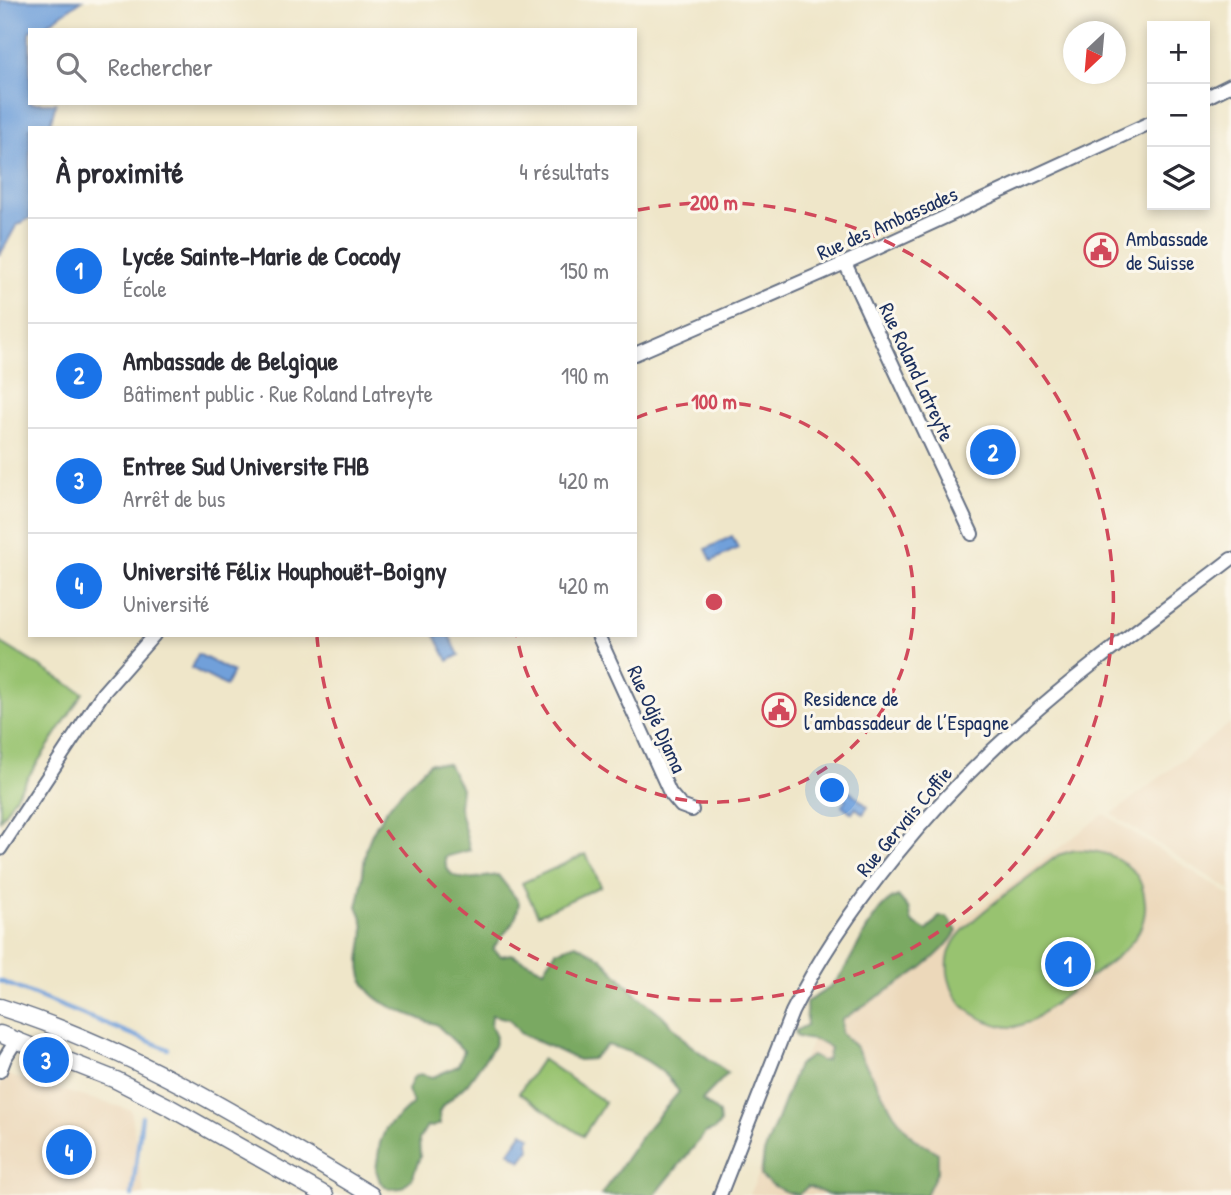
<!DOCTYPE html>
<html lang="fr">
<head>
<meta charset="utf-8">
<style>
  :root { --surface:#fff; --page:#f7f7f7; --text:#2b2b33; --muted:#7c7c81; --line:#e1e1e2; --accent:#1a73e8 }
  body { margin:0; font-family:"Patrick Hand",sans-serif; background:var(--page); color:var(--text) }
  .controls { position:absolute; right:21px; top:21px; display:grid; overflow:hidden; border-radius:0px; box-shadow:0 4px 10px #0003 }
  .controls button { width:63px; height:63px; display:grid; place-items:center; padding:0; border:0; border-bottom:2px solid var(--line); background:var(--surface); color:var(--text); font:35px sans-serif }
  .compass { position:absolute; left:1063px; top:21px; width:63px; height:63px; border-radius:50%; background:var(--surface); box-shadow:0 4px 10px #0003; rotate:206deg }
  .you { position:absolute; left:833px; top:791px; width:24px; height:24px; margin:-18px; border:5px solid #fff; border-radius:50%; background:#1a73e8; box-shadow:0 0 0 10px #1a73e833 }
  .badge { display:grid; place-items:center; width:46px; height:46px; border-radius:50%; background:var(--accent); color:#fff; font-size:23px; font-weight:700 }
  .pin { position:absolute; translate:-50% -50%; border:4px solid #fff; box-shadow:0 2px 7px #0006 }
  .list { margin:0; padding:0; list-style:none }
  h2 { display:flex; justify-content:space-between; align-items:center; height:91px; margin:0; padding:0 28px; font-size:30px }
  h2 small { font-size:23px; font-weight:400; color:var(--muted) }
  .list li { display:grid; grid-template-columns:46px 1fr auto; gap:21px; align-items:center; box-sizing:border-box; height:105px; padding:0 28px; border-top:2px solid var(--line) }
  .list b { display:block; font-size:26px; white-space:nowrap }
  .list p { margin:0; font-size:23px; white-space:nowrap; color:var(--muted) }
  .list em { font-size:23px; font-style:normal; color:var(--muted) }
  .icon { flex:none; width:38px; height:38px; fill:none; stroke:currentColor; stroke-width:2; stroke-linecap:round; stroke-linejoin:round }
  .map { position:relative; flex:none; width:1231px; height:1195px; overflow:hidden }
  .search { position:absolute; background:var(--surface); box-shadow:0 4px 10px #0003; left:28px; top:28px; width:609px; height:77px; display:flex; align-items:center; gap:18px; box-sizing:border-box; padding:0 24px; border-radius:0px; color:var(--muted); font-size:26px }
  .panel { position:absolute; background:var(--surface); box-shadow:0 4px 10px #0003; left:28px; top:126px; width:609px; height:511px; border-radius:0px }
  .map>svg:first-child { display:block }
</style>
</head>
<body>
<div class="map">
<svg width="1231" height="1195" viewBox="0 0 1231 1195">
  <rect width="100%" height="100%" fill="#fbf7ec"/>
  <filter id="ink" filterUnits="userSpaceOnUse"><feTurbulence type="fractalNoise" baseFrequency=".0143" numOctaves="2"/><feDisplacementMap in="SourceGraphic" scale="14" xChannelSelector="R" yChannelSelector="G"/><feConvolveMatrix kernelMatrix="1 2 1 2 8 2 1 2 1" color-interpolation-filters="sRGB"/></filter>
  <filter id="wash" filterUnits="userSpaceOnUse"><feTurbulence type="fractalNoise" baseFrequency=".00686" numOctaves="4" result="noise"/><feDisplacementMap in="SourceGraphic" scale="28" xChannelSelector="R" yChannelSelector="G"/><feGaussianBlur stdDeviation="1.57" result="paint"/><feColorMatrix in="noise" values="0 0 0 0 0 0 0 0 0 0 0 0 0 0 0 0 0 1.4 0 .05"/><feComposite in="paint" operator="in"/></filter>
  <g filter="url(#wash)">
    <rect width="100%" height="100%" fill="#efe6c9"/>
    <!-- built -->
    <g fill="#ecd8ba">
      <polygon points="1231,723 1231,891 1112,814"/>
      <polygon points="1104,814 1231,896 1231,1195 750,1195 815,1033"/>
      <polygon points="0,1073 131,1110 144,1195 0,1195"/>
    </g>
    <!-- green -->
    <g fill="#98c370" stroke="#5a7967" stroke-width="2">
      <polygon points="0,642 83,693 0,820"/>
      <path d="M1075,850c25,0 46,5 62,26 5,7 7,17 8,26 3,39 -35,60 -63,81 -17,13 -35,26 -52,39 -5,1 -11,4 -16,5 -13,1 -34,-8 -45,-16 -20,-16 -28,-46 -15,-69 14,-24 79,-67 104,-87z"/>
      <polygon points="586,854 601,886 538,915 522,883"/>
      <polygon points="542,1059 605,1102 583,1136 519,1093"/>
    </g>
    <!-- forest -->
    <g fill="#7aa962" stroke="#4a6c60" stroke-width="2">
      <path d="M430,763l18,1 13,24 -2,19 11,43 -25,7c0,30 33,21 53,18l21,27c-3,27 -15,27 -26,47l8,7 10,-2 33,16 12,-19 20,-7 25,14 36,37 25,20 27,29 39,29 -26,27 17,13 1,11 -6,6 -9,3 -50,62h-54l42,-61 36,-42c-14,-25 -46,-41 -72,-47l-15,14 -14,1 -58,-27 -11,-14 -17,-4 -1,10 5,12 -2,9 -27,38 -25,23 -3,5 1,12 -8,3 -5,-1 -8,13 1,17 -7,21 -11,11 -13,1 -9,-7 -4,-12 4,-27 6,-15 27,-25 -5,-13 5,-12 7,-4 13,3 25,-11 6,-15 -28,-27 -8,-2c-35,-15 -74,-22 -67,-69 3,-23 6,-25 -4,-47 7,-21 5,-41 10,-60 11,-33 39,-60 63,-83z"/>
      <path d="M898,896l11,13 3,13 15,9 12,-14h8l10,14c-23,38 -79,63 -115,89l-1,13 14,13 39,68 19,24 25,15v17l-12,25h-98l-20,-9c-3,3 -6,6 -9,8 -12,1 -31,-11 -38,-18l3,-23 34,-88 14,-9 9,5 6,-1 3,-12c-12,-11 -20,-6 -34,-12l-1,-5 12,-6 -1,-23c11,-6 23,-13 31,-22 18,-21 34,-75 61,-84z"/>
    </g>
    <!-- water -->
    <g fill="#71a0da" stroke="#46689c" stroke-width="2">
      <polygon points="0,0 82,0 39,30 30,30 30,103 56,103 49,128 30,128 30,218 16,226 0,255"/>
      <polygon points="732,536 738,548 712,561 706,549"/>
      <polygon points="435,635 449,635 459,655 448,661"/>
      <polygon points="198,654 233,672 226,686 191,668"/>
      <polygon points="846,788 868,807 863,814 856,808 852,813 842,805 846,800 840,795"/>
      <polygon points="523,1132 531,1138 528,1142 530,1149 521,1161 509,1152"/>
    </g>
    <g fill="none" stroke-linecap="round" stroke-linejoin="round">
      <!-- stream -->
      <g stroke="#71a0da" stroke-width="4.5">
        <polyline points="0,981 168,1049"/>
        <polyline points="132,1195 142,1116"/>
      </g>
    </g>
  </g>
  <g filter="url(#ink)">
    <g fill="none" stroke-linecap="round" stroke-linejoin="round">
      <defs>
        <g id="street">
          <polyline points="1205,98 1231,85"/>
          <polyline points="845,263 972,534"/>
          <polyline points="635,354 845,263 1152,122"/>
          <polyline points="598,635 670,793 681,806 692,810"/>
          <polyline points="0,849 103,693 154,635"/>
          <polyline points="0,1071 5,1058 17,1039"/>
          <path d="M720,1195l72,-183c51,-103 144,-213 230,-289 66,-59 139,-110 209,-164"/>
        </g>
        <g id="secondary">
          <path d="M0,1007c133,42 252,116 371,188"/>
          <polyline points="0,1034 116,1080 167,1106 325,1195"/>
        </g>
      </defs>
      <!-- street casing -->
      <use href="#street" stroke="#656f83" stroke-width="16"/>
      <!-- secondary casing -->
      <use href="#secondary" stroke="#656f83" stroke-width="19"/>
      <!-- street -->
      <use href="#street" stroke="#fff" stroke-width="12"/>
      <!-- secondary -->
      <use href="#secondary" stroke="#fff" stroke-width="16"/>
    </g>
  </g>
  <!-- distance rings -->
  <g fill="none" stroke="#d1495b" stroke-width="3.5" stroke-dasharray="12 9">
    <path d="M636 418A200 200 0 1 1 517 637"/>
    <path d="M638 210A399 399 0 1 1 317 637"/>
  </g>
  <!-- icons -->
  <defs>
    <symbol id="civic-ring" viewBox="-11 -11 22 22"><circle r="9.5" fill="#fbf7ec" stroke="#d1495b" stroke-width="1.5"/><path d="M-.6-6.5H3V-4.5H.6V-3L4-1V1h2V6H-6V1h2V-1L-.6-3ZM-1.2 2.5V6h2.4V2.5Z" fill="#d1495b"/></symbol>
  </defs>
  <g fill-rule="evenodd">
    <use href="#civic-ring" x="1082" y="231" width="38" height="38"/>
    <use href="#civic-ring" x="760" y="691" width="38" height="38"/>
  </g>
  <g text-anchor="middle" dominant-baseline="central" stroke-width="6" stroke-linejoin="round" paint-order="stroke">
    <!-- street labels -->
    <g font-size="21" fill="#1b2f5e" stroke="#fbf7ec">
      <text transform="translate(887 223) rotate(-24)">Rue des Ambassades</text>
      <text transform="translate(917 372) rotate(65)">Rue Roland Latreyte</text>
      <text transform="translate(657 719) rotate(66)">Rue Odjé Djama</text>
      <text transform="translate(904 821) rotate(-50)">Rue Gervais Coffie</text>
    </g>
    <!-- poi labels -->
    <g font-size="21" fill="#1b2f5e" stroke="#fbf7ec" text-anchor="start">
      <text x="1126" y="238">Ambassade<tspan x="1126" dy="24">de Suisse</tspan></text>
      <text x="804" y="698">Residence de<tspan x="804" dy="24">l’ambassadeur de l’Espagne</tspan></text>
    </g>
  </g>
  <circle cx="714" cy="602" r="10" fill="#d1495b" stroke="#fbf7ec" stroke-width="3.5"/>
  <g font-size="21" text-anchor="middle" font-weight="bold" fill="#d1495b" stroke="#fbf7ec" stroke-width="6" stroke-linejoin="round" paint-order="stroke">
    <text x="714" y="210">200 m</text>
    <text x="714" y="409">100 m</text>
  </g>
</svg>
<div class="controls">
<button>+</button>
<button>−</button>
<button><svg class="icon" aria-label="layers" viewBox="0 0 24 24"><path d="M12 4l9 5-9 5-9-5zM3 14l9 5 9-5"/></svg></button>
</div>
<svg class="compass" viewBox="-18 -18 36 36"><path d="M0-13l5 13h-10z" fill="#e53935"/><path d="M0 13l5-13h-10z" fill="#7c7c81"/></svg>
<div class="you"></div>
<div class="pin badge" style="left:1068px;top:964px">1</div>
<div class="pin badge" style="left:993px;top:452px">2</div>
<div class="pin badge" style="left:46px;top:1060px">3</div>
<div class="pin badge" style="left:69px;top:1152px">4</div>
<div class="search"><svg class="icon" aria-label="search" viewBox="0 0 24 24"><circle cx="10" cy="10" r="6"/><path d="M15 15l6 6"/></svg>Rechercher</div>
<section class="panel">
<h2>À proximité<small>4 résultats</small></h2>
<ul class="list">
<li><span class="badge">1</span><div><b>Lycée Sainte-Marie de Cocody</b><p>École</p></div><em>150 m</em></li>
<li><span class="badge">2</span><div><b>Ambassade de Belgique</b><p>Bâtiment public · Rue Roland Latreyte</p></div><em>190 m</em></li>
<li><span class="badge">3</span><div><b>Entree Sud Universite FHB</b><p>Arrêt de bus</p></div><em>420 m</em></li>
<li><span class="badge">4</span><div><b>Université Félix Houphouët-Boigny</b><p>Université</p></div><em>420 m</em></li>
</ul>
</section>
</div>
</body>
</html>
